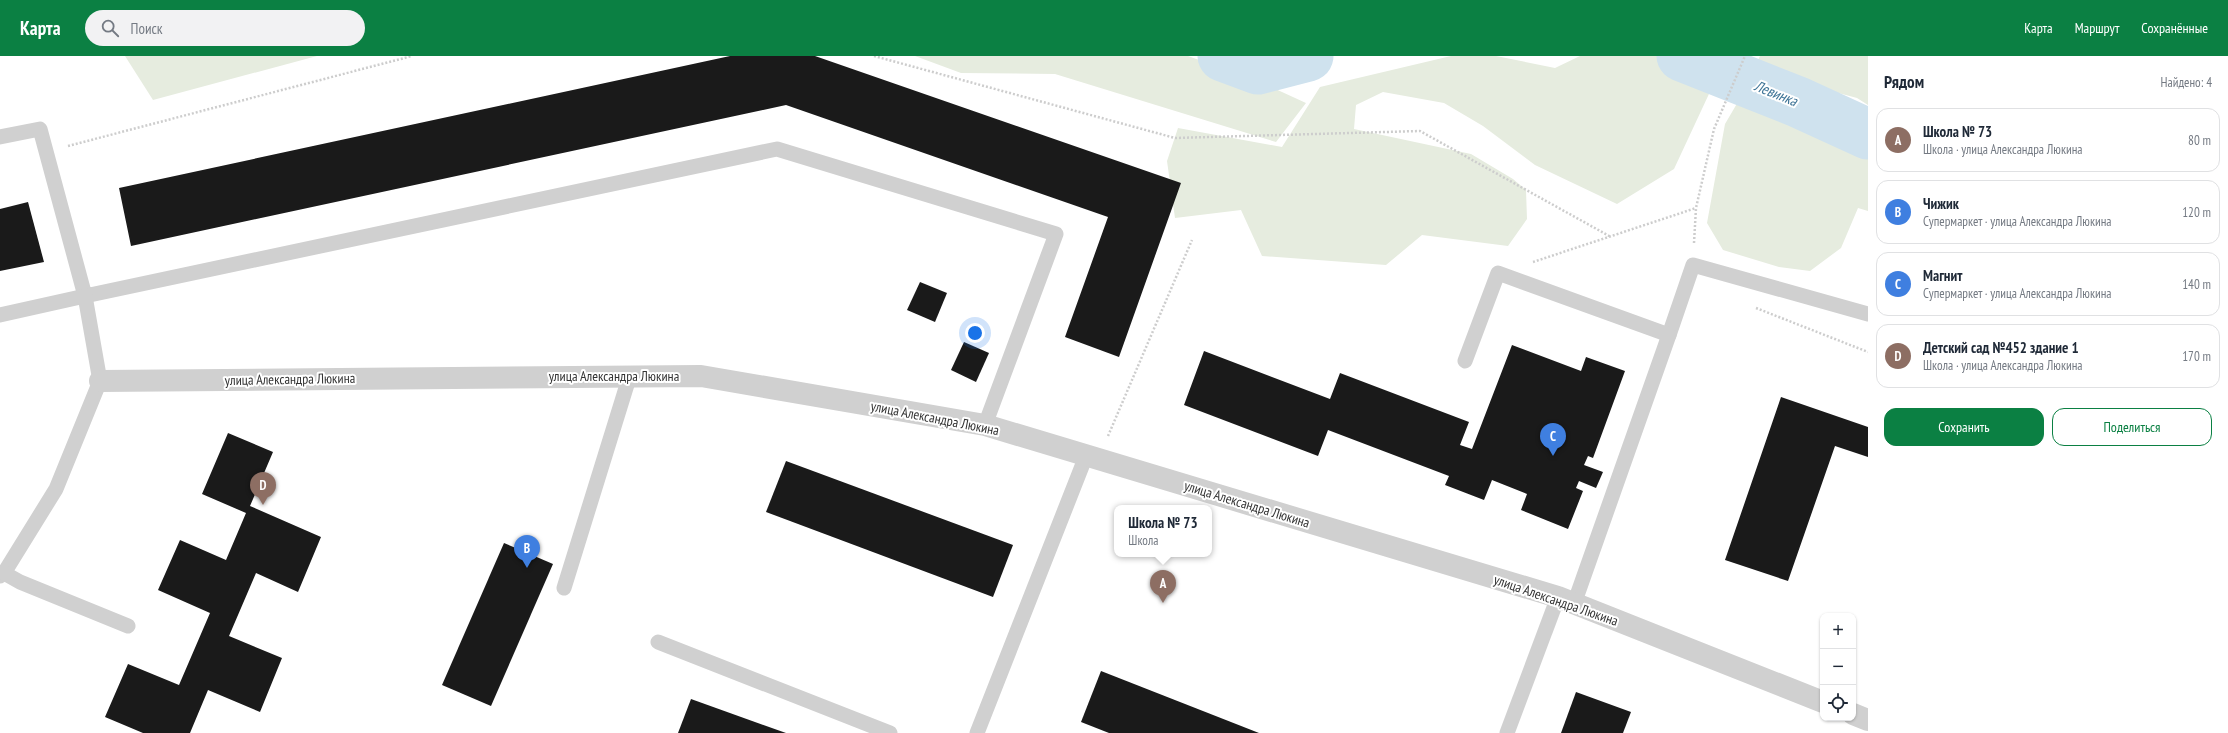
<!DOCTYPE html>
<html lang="ru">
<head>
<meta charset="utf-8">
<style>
  :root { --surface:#fff; --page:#f2f2f3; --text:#1f2937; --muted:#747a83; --line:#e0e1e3; --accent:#0b8043 }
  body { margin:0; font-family:"PT Sans Narrow",sans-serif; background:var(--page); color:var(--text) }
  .controls { position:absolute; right:12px; bottom:12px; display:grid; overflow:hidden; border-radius:8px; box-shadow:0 1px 3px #0004 }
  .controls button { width:36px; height:36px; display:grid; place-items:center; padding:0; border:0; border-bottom:1px solid var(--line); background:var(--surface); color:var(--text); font:20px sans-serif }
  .you { position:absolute; left:975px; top:277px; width:14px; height:14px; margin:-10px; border:3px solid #fff; border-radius:50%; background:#1a73e8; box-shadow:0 0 0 6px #1a73e833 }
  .badge { display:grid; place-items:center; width:26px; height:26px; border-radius:50%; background:var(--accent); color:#fff; font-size:13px; font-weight:700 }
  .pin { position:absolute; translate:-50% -33px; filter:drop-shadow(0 1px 2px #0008) }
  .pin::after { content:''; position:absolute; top:21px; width:14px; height:12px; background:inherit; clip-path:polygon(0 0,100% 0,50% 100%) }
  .popup { position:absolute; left:1114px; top:449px; width:98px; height:52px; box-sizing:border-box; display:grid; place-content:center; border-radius:8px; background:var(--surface); filter:drop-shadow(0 1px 3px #0005); font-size:13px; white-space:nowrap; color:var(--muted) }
  .popup b { font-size:15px; color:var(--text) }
  .popup::after { content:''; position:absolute; left:50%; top:100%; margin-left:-8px; border:8px solid transparent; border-top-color:var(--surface) }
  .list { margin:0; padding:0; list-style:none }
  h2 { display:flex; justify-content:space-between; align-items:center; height:52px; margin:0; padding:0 16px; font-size:17px }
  h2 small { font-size:13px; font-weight:400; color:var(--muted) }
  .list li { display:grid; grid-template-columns:26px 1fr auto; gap:12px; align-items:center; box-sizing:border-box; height:64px; margin:0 8px 8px; padding:0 8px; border:1px solid var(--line); border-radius:12px }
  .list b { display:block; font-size:15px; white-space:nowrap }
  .list p { margin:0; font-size:13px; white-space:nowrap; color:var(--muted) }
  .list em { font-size:13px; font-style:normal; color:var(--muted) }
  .actions { display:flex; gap:8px; padding:12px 16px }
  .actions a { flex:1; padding:9px 0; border:1px solid var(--accent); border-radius:12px; text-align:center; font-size:14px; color:var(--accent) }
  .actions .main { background:var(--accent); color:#fff }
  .icon { flex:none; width:22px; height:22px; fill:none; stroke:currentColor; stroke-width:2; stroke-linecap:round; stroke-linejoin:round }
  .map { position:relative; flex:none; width:1868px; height:677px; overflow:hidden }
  header { display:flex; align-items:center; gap:24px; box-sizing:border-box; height:56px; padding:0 20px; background:var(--accent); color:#fff }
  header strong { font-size:19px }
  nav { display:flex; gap:22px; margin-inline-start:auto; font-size:14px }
  .search { width:280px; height:36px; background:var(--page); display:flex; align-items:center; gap:10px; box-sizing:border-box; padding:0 14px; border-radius:22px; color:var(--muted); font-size:15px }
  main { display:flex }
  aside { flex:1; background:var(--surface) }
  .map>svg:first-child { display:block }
</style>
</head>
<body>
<header>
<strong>Карта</strong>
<div class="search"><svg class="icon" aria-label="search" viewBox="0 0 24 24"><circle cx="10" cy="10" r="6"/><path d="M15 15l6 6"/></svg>Поиск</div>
<nav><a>Карта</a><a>Маршрут</a><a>Сохранённые</a></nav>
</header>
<main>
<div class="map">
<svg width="1868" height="677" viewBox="0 0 1868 677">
  <rect width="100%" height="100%" fill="#fff"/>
  <!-- green -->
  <g fill="#e6ecdf">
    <polygon points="125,0 317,0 153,44"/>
    <polygon points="915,0 1188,0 1260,26 1306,47 1276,86 1055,18 961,17"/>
    <polygon points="1451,0 1496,0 1555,12 1580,0 1657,0 1715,25 1674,113 1617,148 1535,109 1483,70 1444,47 1383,36 1356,49 1354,73 1471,98 1513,123 1526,134 1527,163 1508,190 1422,179 1386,209 1262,200 1241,154 1175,162 1167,105 1178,72 1282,91 1320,31"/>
    <polygon points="1760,0 1868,0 1868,49 1857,42 1753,14"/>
    <polygon points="1742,39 1868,94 1868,155 1858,152 1841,192 1810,215 1779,211 1723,194 1707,167 1725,68"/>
  </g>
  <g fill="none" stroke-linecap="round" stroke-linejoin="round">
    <!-- river -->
    <g stroke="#cfe2ee" stroke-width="51">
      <polyline points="1223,0 1258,13 1308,0"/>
      <polyline points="1682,0 1798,46 1868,78"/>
    </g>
  </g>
  <!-- building -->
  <g fill="#1a1a1a">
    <polygon points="730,0 815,0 1181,127 1119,301 1065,281 1108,161 786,49 131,190 119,132"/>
    <polygon points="28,146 44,206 0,215 0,153"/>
    <polygon points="920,226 947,237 935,266 907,254"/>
    <polygon points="964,286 989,297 976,326 951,314"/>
    <polygon points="1512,289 1581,315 1586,301 1625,315 1593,402 1588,400 1584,409 1603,416 1596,432 1579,425 1576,432 1583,435 1568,473 1521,454 1527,438 1492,424 1484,444 1445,429 1449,420 1328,374 1318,400 1184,349 1204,295 1330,343 1340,317 1469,366 1460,389 1472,393"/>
    <polygon points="1781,341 1868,371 1868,401 1835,390 1788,525 1725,504"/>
    <polygon points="228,377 273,396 250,450 321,481 298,536 256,517 229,580 282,602 260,656 208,634 190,677 143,677 105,661 128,608 179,629 210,557 158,534 180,484 226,504 246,457 202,438"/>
    <polygon points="786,405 1013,489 993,541 766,456"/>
    <polygon points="504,487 553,508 491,650 442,629"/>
    <polygon points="1101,615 1259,677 1109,677 1081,666"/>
    <polygon points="1576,636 1631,656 1623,677 1561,677"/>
    <polygon points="691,643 786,677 678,677"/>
  </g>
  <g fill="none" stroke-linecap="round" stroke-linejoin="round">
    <!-- path -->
    <g stroke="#cdcdcd" stroke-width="2.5" stroke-dasharray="2 2" stroke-linecap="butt">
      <polyline points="874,0 1175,82 1420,75 1611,181"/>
      <polyline points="68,90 412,0"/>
      <polyline points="1694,187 1696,152 1714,73 1745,0"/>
      <polyline points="1533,206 1696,152"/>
      <polyline points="1756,252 1868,296"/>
      <polyline points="1108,380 1192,184"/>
    </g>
    <!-- service -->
    <g stroke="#d0d0d0" stroke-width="15">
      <polyline points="0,81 40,73 85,240 777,93 1056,178 985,369"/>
      <polyline points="0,259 85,240 100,325 56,433 4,517 0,520"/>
      <polyline points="1669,279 1693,209 1868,258"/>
      <polyline points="1465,305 1498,217 1669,279 1574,548"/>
      <polyline points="4,517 20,526 128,570"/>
      <polyline points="564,532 630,319"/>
      <polyline points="658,586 890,677"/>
      <polyline points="977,677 1086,400"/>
      <polyline points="1507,677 1558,541"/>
    </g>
    <!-- minor -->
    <g stroke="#d0d0d0" stroke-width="22">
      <polyline points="100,325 701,320 985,369 1558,541 1823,646"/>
      <polyline points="1853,658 1868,664"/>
    </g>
  </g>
  <g text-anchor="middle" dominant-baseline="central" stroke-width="4" stroke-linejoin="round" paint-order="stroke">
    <!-- street labels -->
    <g font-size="14" fill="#333" stroke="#fff">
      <text x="614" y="320">улица Александра Люкина</text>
      <text transform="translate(290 323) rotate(-1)">улица Александра Люкина</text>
      <text transform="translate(935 362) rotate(11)">улица Александра Люкина</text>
      <text transform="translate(1247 448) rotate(17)">улица Александра Люкина</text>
      <text transform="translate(1556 544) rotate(19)">улица Александра Люкина</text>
    </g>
    <!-- water labels -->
    <g font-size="15" font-style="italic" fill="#3f7597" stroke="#fff">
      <text transform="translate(1776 37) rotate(22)">Левинка</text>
    </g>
  </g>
</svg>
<div class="controls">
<button>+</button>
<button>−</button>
<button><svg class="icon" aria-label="locate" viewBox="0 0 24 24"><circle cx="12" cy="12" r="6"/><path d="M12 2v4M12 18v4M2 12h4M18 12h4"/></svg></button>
</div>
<div class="you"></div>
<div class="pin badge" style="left:1163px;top:547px;background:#8d6e63">A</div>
<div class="popup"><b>Школа № 73</b>Школа</div>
<div class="pin badge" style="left:527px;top:512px;background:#3f7fe0">B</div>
<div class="pin badge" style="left:1553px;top:400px;background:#3f7fe0">C</div>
<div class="pin badge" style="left:263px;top:449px;background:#8d6e63">D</div>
</div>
<aside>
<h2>Рядом<small>Найдено: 4</small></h2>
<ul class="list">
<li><span class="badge" style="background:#8d6e63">A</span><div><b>Школа № 73</b><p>Школа · улица Александра Люкина</p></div><em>80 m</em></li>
<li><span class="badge" style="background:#3f7fe0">B</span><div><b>Чижик</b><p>Супермаркет · улица Александра Люкина</p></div><em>120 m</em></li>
<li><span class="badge" style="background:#3f7fe0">C</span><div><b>Магнит</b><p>Супермаркет · улица Александра Люкина</p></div><em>140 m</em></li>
<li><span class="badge" style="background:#8d6e63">D</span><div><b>Детский сад №452 здание 1</b><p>Школа · улица Александра Люкина</p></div><em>170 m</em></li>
</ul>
<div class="actions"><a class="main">Сохранить</a><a>Поделиться</a></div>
</aside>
</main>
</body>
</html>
